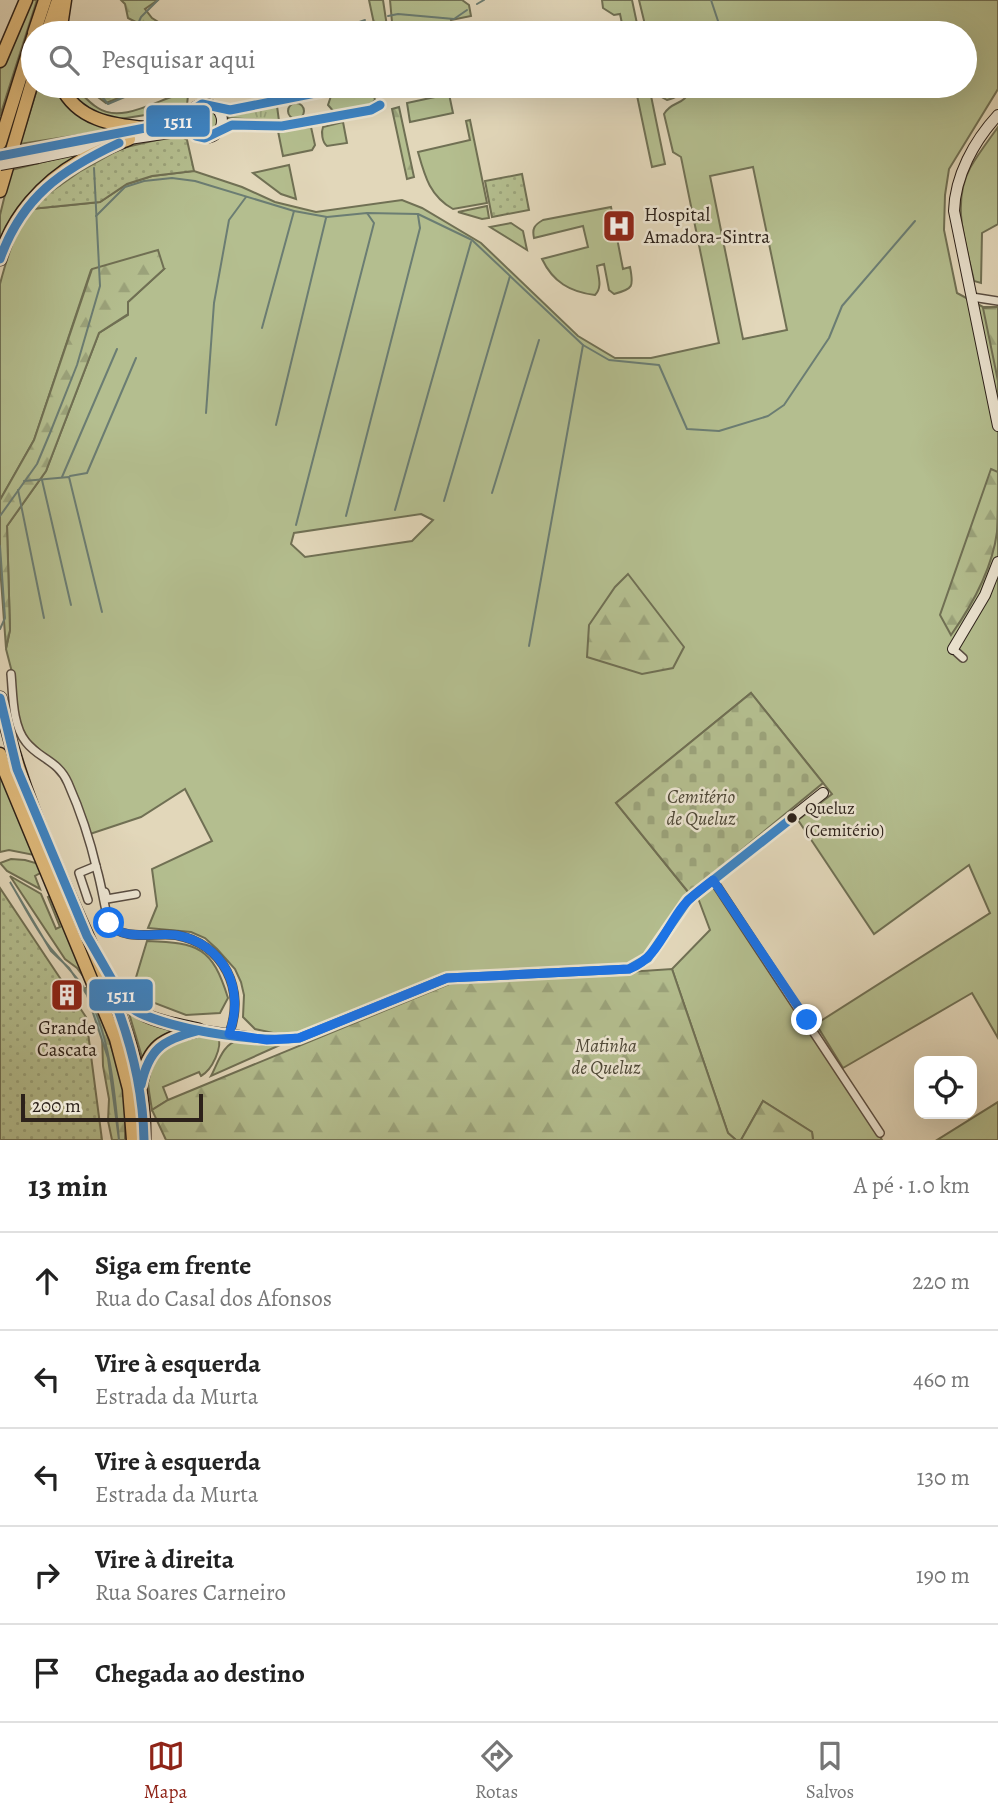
<!DOCTYPE html>
<html lang="pt">
<head>
<meta charset="utf-8">
<style>
  :root { --surface:#fff; --page:#f6f6f6; --text:#222; --muted:#767676; --line:#e0e0e0; --accent:#8f2418 }
  body { margin:0; font-family:Alegreya,serif; background:var(--page); color:var(--text) }
  .controls { position:absolute; right:21px; bottom:21px; display:grid; overflow:hidden; border-radius:14px; box-shadow:0 7px 28px #0002 }
  .controls button { width:63px; height:63px; display:grid; place-items:center; padding:0; border:0; border-bottom:2px solid var(--line); background:var(--surface); color:var(--text); font:35px sans-serif }
  .scale { position:absolute; left:21px; bottom:18px; width:182px; box-sizing:border-box; padding-left:7px; border:4px solid #2c211a; border-top:0; font-size:19px; line-height:24px; white-space:nowrap; color:#2c211a; -webkit-text-stroke:5px #ece5d2; paint-order:stroke }
  .stop { position:absolute; width:21px; height:21px; margin:-16px; border:5px solid #1a73e8; border-radius:50%; background:#fff }
  .stop.end { background:#1a73e8; border-color:#fff; box-shadow:0 2px 7px #0008 }
  .list { margin:0; padding:0; list-style:none }
  h2 { display:flex; justify-content:space-between; align-items:center; height:91px; margin:0; padding:0 28px; font-size:30px }
  h2 small { font-size:23px; font-weight:400; color:var(--muted) }
  .list li { display:grid; grid-template-columns:46px 1fr auto; gap:21px; align-items:center; box-sizing:border-box; height:98px; padding:0 28px; border-top:2px solid var(--line) }
  .list b { display:block; font-size:26px; white-space:nowrap }
  .list p { margin:0; font-size:23px; white-space:nowrap; color:var(--muted) }
  .list em { font-size:23px; font-style:normal; color:var(--muted) }
  .icon { flex:none; width:38px; height:38px; fill:none; stroke:currentColor; stroke-width:2; stroke-linecap:round; stroke-linejoin:round }
  .map { position:relative; flex:none; width:998px; height:1140px; overflow:hidden }
  .search { position:absolute; background:var(--surface); box-shadow:0 7px 28px #0002; left:21px; right:21px; top:21px; height:77px; display:flex; align-items:center; gap:18px; box-sizing:border-box; padding:0 24px; border-radius:38px; color:var(--muted); font-size:26px }
  .sheet { height:581px; background:var(--surface) }
  nav { display:flex; justify-content:space-around; align-items:center; box-sizing:border-box; height:98px; border-top:2px solid var(--line); background:var(--surface); font-size:19px; color:var(--muted) }
  nav a { display:grid; justify-items:center; gap:4px }
  nav .on { color:var(--accent) }
  .map>svg:first-child { display:block }
</style>
</head>
<body>
<div class="map">
<svg width="998" height="1140" viewBox="0 0 998 1140">
  <defs>
    <pattern id="forest-firs" width="22" height="20" patternUnits="userSpaceOnUse" patternTransform="scale(1.75)"><rect width="22" height="20" fill="#b4be8f"/><path d="M5 1l3.5 6h-7zM16 11l3.5 6h-7z" fill="#9ba37b"/></pattern>
    <pattern id="cemetery-stones" width="16" height="16" patternUnits="userSpaceOnUse" patternTransform="scale(1.75)"><rect width="16" height="16" fill="#b4be8f"/><path d="M2 7V4a2 2 0 0 1 4 0v3zM10 15v-3a2 2 0 0 1 4 0v3z" fill="#9ba37b"/></pattern>
    <pattern id="park-tufts" width="24" height="20" patternUnits="userSpaceOnUse" patternTransform="scale(1.75)"><rect width="24" height="20" fill="#b4be8f"/><path d="M3 7l-1-3M5 7V3M7 7l1-3M15 17l-1-3M17 17v-4M19 17l1-3" fill="none" stroke="#9ba37b"/></pattern>
    <pattern id="garden-dots" width="8" height="8" patternUnits="userSpaceOnUse" patternTransform="scale(1.75)"><rect width="8" height="8" fill="#b4be8f"/><path d="M2 2h.1M6 6h.1" fill="none" stroke="#9ba37b" stroke-width="1.8" stroke-linecap="round"/></pattern>
    <pattern id="water-waves" width="16" height="10" patternUnits="userSpaceOnUse" patternTransform="scale(1.75)"><rect width="16" height="10" fill="#95baaf"/><path d="M0 5q4-4 8 0t8 0" fill="none" stroke="#7a978e"/></pattern>
  </defs>
  <rect width="100%" height="100%" fill="#e2d7ba"/>
  <filter id="stains"><feTurbulence type="fractalNoise" baseFrequency=".00286" numOctaves="4"/><feColorMatrix values="0 0 0 0 .2 0 0 0 0 .09 0 0 0 0 .02 0 0 0 .5 -.17"/></filter>
  <radialGradient id="worn" r=".72"><stop offset=".6" stop-color="#630" stop-opacity="0"/><stop offset="1" stop-color="#630" stop-opacity=".3"/></radialGradient>
  <!-- grass -->
  <g fill="#b4be8f" stroke="#707054" stroke-width="2" fill-rule="evenodd">
    <polygon points="30,0 37,0 0,116 0,68"/>
    <polygon points="390,0 462,0 469,5 471,16 451,20 454,33 393,33"/>
    <polygon points="602,0 632,0 639,33 624,33 620,14 614,15 603,8"/>
    <path d="M639,0h359v89l-49,80 -4,26 -1,35 13,63 26,14h15v731l-26,-45 -129,75 -27,-44 174,-111 -21,-48 -95,69 -76,-114 34,-26 -81,-101 -135,110 73,90 -45,63 -21,17 -174,11 -140,57 -54,-12 -12,-12 1,-22 -3,-13 -6,-13 -18,-20 -12,-11 -14,-6 -43,-4 9,-22 -5,-37 60,-28 -27,-52 -44,28 -54,18 -24,-63 -43,-41 -6,-51 -8,-31 4,-19 -3,-104 39,-55 53,-138 29,-18v-13l36,-33 -49,-5 -24,6 -57,170 -34,60v-216c7,-27 15,-52 31,-75l69,-7 27,-18 25,-8 42,-5 48,16 33,15 41,10 86,-12 20,8 59,35 97,93 37,22h36l68,-15 -38,-186 -8,-5 -9,-38c9,-15 20,-6 28,-28h273v-53h-318zM753,167l34,163 -44,9 -33,-163zM421,514l12,6 -21,21 -107,16 -14,-13 3,-11z"/>
    <polygon points="38,86 58,86 111,130 20,144"/>
    <path d="M66,86h8c7,7 15,17 24,22 22,15 56,-6 79,-13h11l-1,10 -10,5 -57,9 -2,2 -35,-14z"/>
    <polygon points="635,86 649,86 665,164 652,167"/>
    <path d="M658,86h25c-1,9 -8,12 -16,14l-7,-4z"/>
    <polygon points="365,89 373,92 375,100 369,106 334,112 328,105 331,96"/>
    <polygon points="449,94 453,113 410,122 407,103"/>
    <circle cx="296" cy="111" r="8"/>
    <circle cx="206" cy="121" r="13"/>
    <path d="M470,120l17,83 -34,6c-23,-13 -28,-32 -35,-57l52,-12 -4,-19z"/>
    <path d="M343,122l4,21 -20,3c-5,-4 -6,-14 -4,-19z"/>
    <polygon points="311,127 315,145 312,150 283,156 278,131"/>
    <path d="M998,127v97l-16,9 -1,50 -7,-2c-8,-37 -23,-77 -4,-113 8,-14 18,-27 28,-41z"/>
    <polygon points="91,150 73,162 0,246 0,215 11,170"/>
    <polygon points="289,165 296,199 281,194 253,173"/>
    <polygon points="487,206 489,218 482,219 458,212"/>
    <path d="M611,207l12,62 7,-2c4,20 3,22 -16,27l-5,-4 -5,-26 -7,2c1,10 6,21 -2,29 -25,-3 -42,-13 -53,-36l46,-12 -5,-21 -49,12c-2,-9 0,-13 9,-18z"/>
    <polygon points="511,223 523,231 527,250 490,227"/>
    <polygon points="0,768 34,855 9,850 0,852"/>
    <polygon points="11,859 25,860 39,864 42,872 35,876 40,889 7,871 0,863"/>
    <polygon points="10,876 41,894 56,929 60,927 48,897 52,895 91,987 77,968 65,959"/>
    <polygon points="713,880 882,1140 813,1140 812,1132 763,1101 741,1140 736,1140 728,1133 672,969 710,930 698,898"/>
    <path d="M147,941c52,2 65,6 81,57l-8,15 -34,2 -55,-21z"/>
    <polygon points="128,1010 183,1028 162,1038 142,1057"/>
    <path d="M182,1036h36c5,11 -6,34 -17,40l-2,-4 -36,15 5,13 -16,10c-8,-47 -8,-46 30,-74z"/>
    <path d="M239,1040l41,5 -69,31c7,-13 12,-33 28,-36z"/>
    <polygon points="998,1102 998,1140 937,1140"/>
  </g>
  <!-- forest -->
  <g fill="url(#forest-firs)" stroke="#707054" stroke-width="2">
    <polygon points="121,0 158,0 145,9 152,18 168,28 167,33 157,33 128,18 125,4"/>
    <polygon points="369,0 383,0 388,33 376,33"/>
    <polygon points="93,86 99,86 100,88 144,86 144,88 106,103 98,97"/>
    <polygon points="399,107 414,177 407,179 392,109"/>
    <polygon points="158,250 164,269 128,302 128,314 99,333 46,471 7,526 10,630 6,648 0,566 0,500 34,440 92,269"/>
    <polygon points="998,307 998,381 983,308"/>
    <path d="M991,469l7,3c0,19 0,41 -1,60 -5,38 -24,72 -46,103l-11,-20z"/>
    <polygon points="628,574 684,647 673,668 642,674 587,657 589,625 615,587"/>
    <polygon points="672,969 728,1133 736,1140 166,1140 152,1110 168,1100 449,984"/>
    <polygon points="91,987 122,1078 125,1103 125,1140 112,1140 108,1121 109,1099 103,1066 102,1034 86,988"/>
    <polygon points="763,1101 812,1132 813,1140 741,1140"/>
  </g>
  <!-- cemetery -->
  <polygon fill="url(#cemetery-stones)" stroke="#707054" stroke-width="2" points="751,693 823,783 689,893 616,803"/>
  <!-- park -->
  <polygon fill="url(#park-tufts)" stroke="#707054" stroke-width="2" points="277,106 279,121 228,118 228,116"/>
  <!-- garden -->
  <g fill="url(#garden-dots)" stroke="#707054" stroke-width="2">
    <polygon points="178,135 187,140 194,171 152,176 127,184 100,202 31,209 42,198 79,172 122,148"/>
    <polygon points="522,174 529,210 492,217 485,181"/>
    <polygon points="0,888 86,1017 102,1140 0,1140"/>
  </g>
  <!-- water -->
  <path fill="url(#water-waves)" stroke="#6b7d73" stroke-width="2" d="M10,882c14,23 26,49 43,69 12,14 25,26 34,42 23,43 28,99 32,147l-11,-82 -21,-63 -18,-27 -18,-17z"/>
  <g fill="none" stroke-linecap="round" stroke-linejoin="round">
    <!-- stream -->
    <g stroke="#6b7d73" stroke-width="2">
      <polyline points="711,0 722,33"/>
      <polyline points="477,4 484,0"/>
      <polyline points="388,16 398,14 454,19 467,10"/>
      <polyline points="134,33 141,17 158,0"/>
      <polyline points="328,33 365,20"/>
      <polyline points="93,86 108,104 134,93 160,86"/>
      <polyline points="101,95 102,86"/>
      <polyline points="96,216 125,187 144,181 172,178 195,181 294,211 327,217 367,213 418,214 472,240 583,345 609,360 659,365 687,429 719,431 768,416 784,405 829,338 842,306 915,221"/>
      <polyline points="262,328 294,211"/>
      <polyline points="206,413 214,303 229,220 246,197"/>
      <polyline points="276,425 326,218"/>
      <polyline points="70,476 87,473 136,358"/>
      <polyline points="62,477 117,349"/>
      <polyline points="42,480 71,605"/>
      <polyline points="24,481 69,477 102,612"/>
      <polyline points="18,490 44,618"/>
      <polyline points="492,493 539,340"/>
      <polyline points="444,501 510,276"/>
      <polyline points="395,510 471,242"/>
      <polyline points="0,516 37,464 50,433 77,365 100,286 94,168"/>
      <polyline points="346,516 420,228 418,215"/>
      <polyline points="296,525 374,223 367,213"/>
      <polyline points="0,546 5,618 0,629"/>
      <polyline points="529,646 583,345"/>
    </g>
    <defs>
      <g id="street">
        <polyline points="972,297 998,301"/>
        <polyline points="953,649 963,658"/>
        <path d="M11,674c2,20 1,51 15,68 13,17 32,18 42,41 12,27 22,57 29,87 5,17 7,35 12,53 13,19 47,9 67,12 48,9 70,55 53,99"/>
        <polyline points="713,880 880,1133"/>
        <polyline points="105,892 107,899 136,894"/>
        <polyline points="88,900 79,873 96,866"/>
      </g>
      <g id="secondary">
        <circle cx="205" cy="121" r="17"/>
        <path d="M998,115c-24,26 -43,61 -44,96l44,215"/>
        <polyline points="40,148 176,122 189,116"/>
        <polyline points="38,158 129,139 190,130"/>
        <polyline points="953,649 985,595 998,562"/>
        <polyline points="199,1030 267,1040 299,1038 447,978 629,969 648,958 688,900 823,793"/>
      </g>
      <g id="highway">
        <polyline points="34,33 45,0"/>
        <polyline points="47,33 58,0"/>
        <polyline points="60,33 65,0"/>
        <polyline points="0,61 26,0"/>
        <path d="M61,86c16,34 51,39 85,42"/>
        <polyline points="0,143 33,37"/>
        <polyline points="0,191 33,79"/>
        <path d="M0,259c11,-42 43,-77 80,-98 15,-9 33,-15 49,-22"/>
        <path d="M0,698c17,85 55,165 90,244 27,64 56,127 54,198"/>
        <polyline points="0,754 6,774 116,1039 129,1089 133,1140"/>
        <path d="M117,987c17,34 49,35 82,43"/>
        <path d="M142,1080c6,-33 21,-42 53,-49"/>
      </g>
    </defs>
    <!-- street casing -->
    <use href="#street" stroke="#5a4e42" stroke-width="10"/>
    <!-- secondary casing -->
    <use href="#secondary" stroke="#2c211a" stroke-width="12"/>
    <!-- highway casing -->
    <use href="#highway" stroke="#2c211a" stroke-width="15"/>
    <!-- street -->
    <use href="#street" stroke="#ece5d2" stroke-width="7"/>
    <!-- secondary -->
    <use href="#secondary" stroke="#ece5d2" stroke-width="10"/>
    <!-- highway -->
    <use href="#highway" stroke="#e1bc7d" stroke-width="12"/>
    <defs>
      <g id="secondary-bridge">
        <polyline points="0,156 40,148"/>
        <polyline points="0,165 38,158"/>
      </g>
    </defs>
    <!-- secondary-bridge casing -->
    <use href="#secondary-bridge" stroke="#2c211a" stroke-width="12" stroke-linecap="butt"/>
    <!-- secondary-bridge -->
    <use href="#secondary-bridge" stroke="#ece5d2" stroke-width="10"/>
    <defs>
      <g id="bus-1">
        <polyline points="190,130 196,136 205,138 232,125 282,126 371,110 380,105"/>
        <path d="M0,156l176,-34c13,-6 15,-12 26,-18l28,6 121,-24"/>
        <path d="M0,259c22,-62 61,-89 119,-116"/>
        <path d="M0,698l17,71 70,167 36,63c6,7 12,13 21,16 40,16 113,28 155,23l148,-60 182,-9 19,-11 40,-58 104,-82"/>
        <path d="M112,994c19,47 31,95 32,146"/>
        <path d="M141,1085c8,-36 21,-45 56,-54"/>
      </g>
    </defs>
    <!-- bus-1 casing -->
    <use href="#bus-1" stroke="#ece5d2" stroke-width="14"/>
    <!-- bus-1 -->
    <use href="#bus-1" stroke="#3d85c6" stroke-width="9"/>
  </g>
  <g fill="none" stroke-linecap="round" stroke-linejoin="round">
    <!-- route -->
    <path stroke="#1a73e8" stroke-width="9" d="M109,923c13,19 47,9 67,12 48,9 70,54 53,99l38,6 32,-2 148,-60 182,-9c28,-10 37,-42 54,-63 8,-10 20,-18 30,-26l94,140"/>
  </g>
  <!-- icons -->
  <defs>
    <symbol id="hospital-square" viewBox="-11 -11 22 22"><rect x="-9" y="-9" width="18" height="18" rx="4" fill="#8f2418" stroke="#ece5d2"/><path d="M-5-5h3v3.5h4V-5h3V5h-3V1.5h-4V5h-3Z" fill="#fff"/></symbol>
    <symbol id="building-square" viewBox="-11 -11 22 22"><rect x="-9" y="-9" width="18" height="18" rx="4" fill="#8f2418" stroke="#ece5d2"/><path d="M-4-6H4V6H1V3H-1V6H-4ZM-2.5-4.3h1.7v1.8h-1.7ZM.8-4.3h1.7v1.8H.8ZM-2.5-1h1.7V.8h-1.7ZM.8-1h1.7V.8H.8Z" fill="#fff"/></symbol>
  </defs>
  <g fill-rule="evenodd">
    <use href="#hospital-square" x="600" y="207" width="38" height="38"/>
    <use href="#building-square" x="48" y="976" width="38" height="38"/>
  </g>
  <!-- markers -->
  <circle fill="#2c211a" stroke="#ece5d2" stroke-width="2.5" cx="792" cy="818" r="6"/>
  <g text-anchor="middle" dominant-baseline="central" stroke-width="5" stroke-linejoin="round" paint-order="stroke">
    <!-- bus labels -->
    <g font-size="17" fill="#2c211a" stroke="#ece5d2" text-anchor="start">
      <text x="805" y="808">Queluz<tspan x="805" dy="22">(Cemitério)</tspan></text>
    </g>
    <!-- poi labels -->
    <g font-size="19" fill="#2c211a" stroke="#ece5d2" text-anchor="start">
      <text x="644" y="215">Hospital<tspan x="644" dy="22">Amadora-Sintra</tspan></text>
      <text x="67" y="1028" text-anchor="middle">Grande<tspan x="67" dy="22">Cascata</tspan></text>
    </g>
    <!-- park labels -->
    <g font-size="19" font-style="italic" fill="#4e4837" stroke="#ece5d2">
      <text x="701" y="797">Cemitério<tspan x="701" dy="22">de Queluz</tspan></text>
      <text x="606" y="1046">Matinha<tspan x="606" dy="22">de Queluz</tspan></text>
    </g>
  </g>
  <g stroke="#ece5d2" stroke-width="2.5">
    <rect x="145" y="104" width="66" height="34" rx="7" fill="#3d85c6"/>
    <rect x="88" y="978" width="66" height="34" rx="7" fill="#3d85c6"/>
  </g>
  <g font-size="19" text-anchor="middle" font-weight="bold" fill="#fff">
    <text x="178" y="128">1511</text>
    <text x="121" y="1002">1511</text>
  </g>
  <rect width="100%" height="100%" filter="url(#stains)"/>
  <rect width="100%" height="100%" fill="url(#worn)"/>
</svg>
<div class="controls">
<button><svg class="icon" aria-label="locate" viewBox="0 0 24 24"><circle cx="12" cy="12" r="6"/><path d="M12 2v4M12 18v4M2 12h4M18 12h4"/></svg></button>
</div>
<div class="scale">200 m</div>
<div class="stop" style="left:109px;top:923px"></div>
<div class="stop end" style="left:807px;top:1020px"></div>
<div class="search"><svg class="icon" aria-label="search" viewBox="0 0 24 24"><circle cx="10" cy="10" r="6"/><path d="M15 15l6 6"/></svg>Pesquisar aqui</div>
</div>
<section class="sheet">
<h2>13 min<small>A pé · 1.0 km</small></h2>
<ul class="list">
<li><svg class="icon" aria-label="ahead" viewBox="0 0 24 24"><path d="M12 20V5M6 11l6-6 6 6"/></svg><div><b>Siga em frente</b><p>Rua do Casal dos Afonsos</p></div><em>220 m</em></li>
<li><svg class="icon" aria-label="left" viewBox="0 0 24 24"><path d="M17 20v-9H6M10 6l-5 5 5 5"/></svg><div><b>Vire à esquerda</b><p>Estrada da Murta</p></div><em>460 m</em></li>
<li><svg class="icon" aria-label="left" viewBox="0 0 24 24"><path d="M17 20v-9H6M10 6l-5 5 5 5"/></svg><div><b>Vire à esquerda</b><p>Estrada da Murta</p></div><em>130 m</em></li>
<li><svg class="icon" aria-label="right" viewBox="0 0 24 24"><path d="M7 20v-9h11M14 6l5 5-5 5"/></svg><div><b>Vire à direita</b><p>Rua Soares Carneiro</p></div><em>190 m</em></li>
<li><svg class="icon" aria-label="arrive" viewBox="0 0 24 24"><path d="M6 21V4h12l-3 4 3 4H6"/></svg><div><b>Chegada ao destino</b></div></li>
</ul>
</section>
<nav>
<a class="on"><svg class="icon" aria-label="map" viewBox="0 0 24 24"><path d="M3 6l6-2 6 2 6-2v14l-6 2-6-2-6 2zM9 4v14M15 6v14"/></svg>Mapa</a>
<a><svg class="icon" aria-label="directions" viewBox="0 0 24 24"><path d="M12 3l9 9-9 9-9-9zM9 14v-3h6M13 9l2 2-2 2"/></svg>Rotas</a>
<a><svg class="icon" aria-label="saved" viewBox="0 0 24 24"><path d="M7 4h10v16l-5-4-5 4z"/></svg>Salvos</a>
</nav>
</body>
</html>
